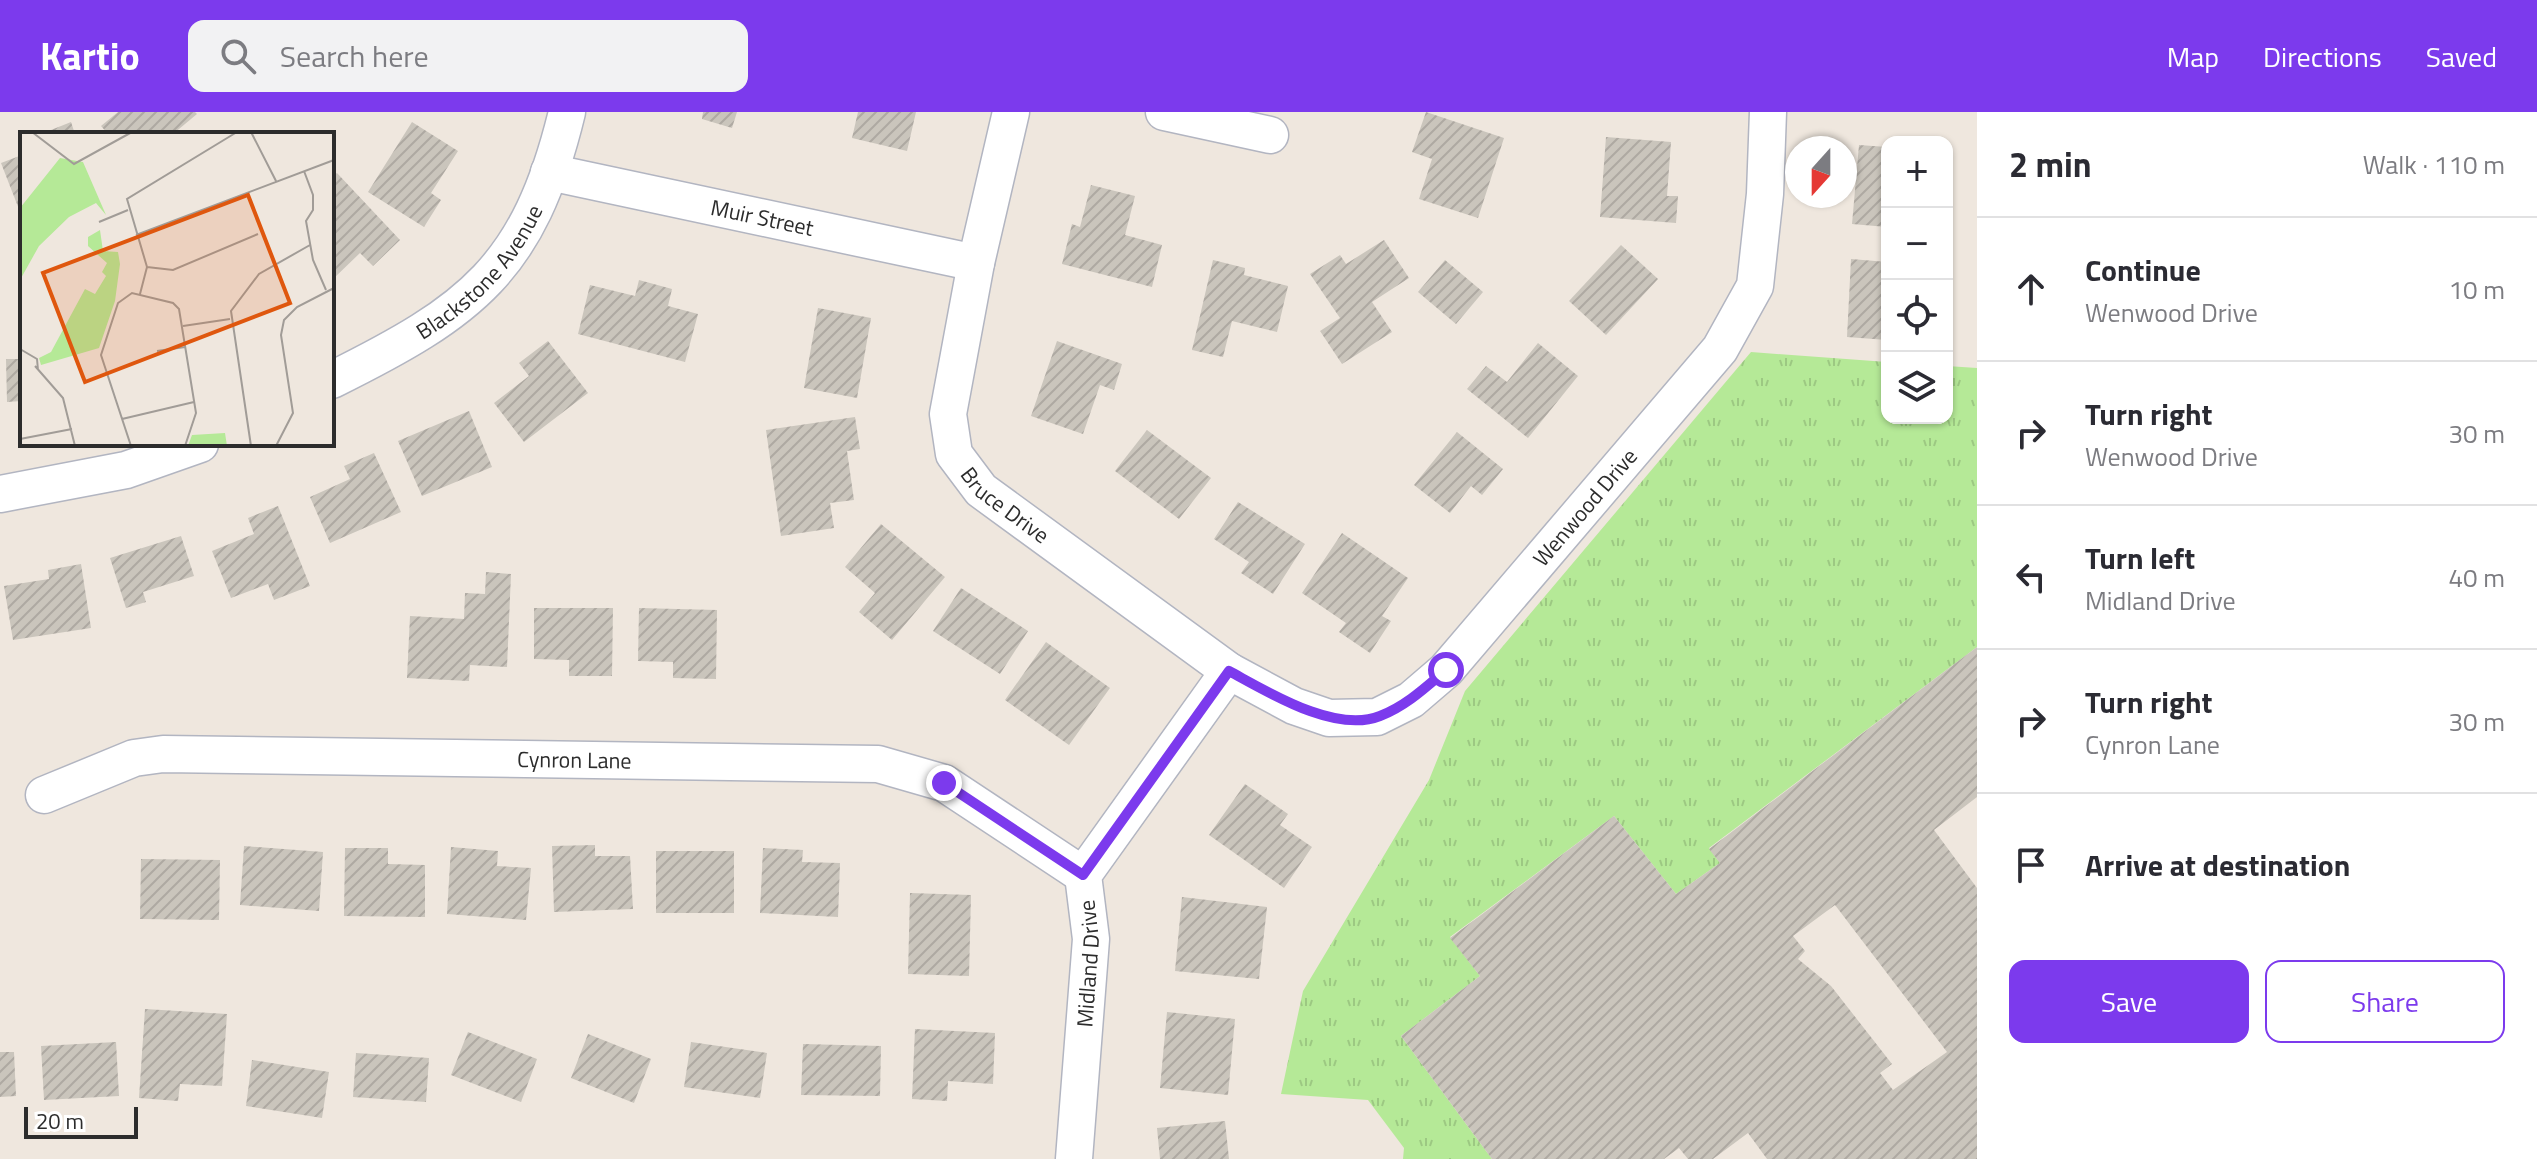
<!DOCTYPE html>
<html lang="en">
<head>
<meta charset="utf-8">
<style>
  :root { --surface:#fff; --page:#f2f2f3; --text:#2b2b33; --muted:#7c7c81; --line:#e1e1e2; --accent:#7c3aed }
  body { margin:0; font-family:"Titillium Web",sans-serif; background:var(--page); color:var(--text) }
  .controls { position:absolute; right:24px; top:24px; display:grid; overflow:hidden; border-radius:16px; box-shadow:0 2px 6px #0004 }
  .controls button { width:72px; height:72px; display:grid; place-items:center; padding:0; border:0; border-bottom:2px solid var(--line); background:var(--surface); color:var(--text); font:40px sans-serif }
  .compass { position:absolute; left:1785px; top:24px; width:72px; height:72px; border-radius:50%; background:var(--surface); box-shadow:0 2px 6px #0004; rotate:201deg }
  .scale { position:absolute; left:24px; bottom:20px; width:114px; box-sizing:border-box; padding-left:8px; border:4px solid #2c2c2c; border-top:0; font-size:22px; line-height:28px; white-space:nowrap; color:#2c2c2c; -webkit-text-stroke:6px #fff; paint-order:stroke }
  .stop { position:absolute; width:24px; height:24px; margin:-18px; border:6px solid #7c3aed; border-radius:50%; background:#fff }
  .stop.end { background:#7c3aed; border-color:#fff; box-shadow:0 2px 8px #0008 }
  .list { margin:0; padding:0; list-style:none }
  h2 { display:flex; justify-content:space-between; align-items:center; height:104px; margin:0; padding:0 32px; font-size:34px }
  h2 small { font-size:26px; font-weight:400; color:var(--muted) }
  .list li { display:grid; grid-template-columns:52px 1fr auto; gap:24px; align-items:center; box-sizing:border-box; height:144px; padding:0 32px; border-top:2px solid var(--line) }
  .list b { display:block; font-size:30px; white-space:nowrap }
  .list p { margin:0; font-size:26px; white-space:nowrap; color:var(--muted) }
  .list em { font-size:26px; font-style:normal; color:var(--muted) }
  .actions { display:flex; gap:16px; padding:24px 32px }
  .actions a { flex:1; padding:18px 0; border:2px solid var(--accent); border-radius:16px; text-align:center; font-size:28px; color:var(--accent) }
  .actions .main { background:var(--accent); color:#fff }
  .icon { flex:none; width:44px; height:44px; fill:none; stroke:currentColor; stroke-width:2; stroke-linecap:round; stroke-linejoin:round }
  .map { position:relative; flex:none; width:1977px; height:1047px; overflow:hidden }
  header { display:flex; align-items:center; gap:48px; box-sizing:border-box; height:112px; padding:0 40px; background:var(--accent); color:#fff }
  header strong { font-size:38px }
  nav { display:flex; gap:44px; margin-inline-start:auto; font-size:28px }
  .search { width:560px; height:72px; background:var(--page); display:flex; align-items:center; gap:20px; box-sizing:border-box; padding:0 28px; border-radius:16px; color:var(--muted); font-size:30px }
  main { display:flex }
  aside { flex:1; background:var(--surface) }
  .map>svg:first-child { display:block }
</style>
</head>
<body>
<header>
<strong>Kartio</strong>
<div class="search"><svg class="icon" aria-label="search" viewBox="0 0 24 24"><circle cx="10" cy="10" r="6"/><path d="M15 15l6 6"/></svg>Search here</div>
<nav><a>Map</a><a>Directions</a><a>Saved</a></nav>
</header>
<main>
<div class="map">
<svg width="1977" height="1047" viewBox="0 0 1977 1047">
  <defs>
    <pattern id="grass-tufts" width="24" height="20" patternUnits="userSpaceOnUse" patternTransform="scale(2)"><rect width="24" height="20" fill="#b5e997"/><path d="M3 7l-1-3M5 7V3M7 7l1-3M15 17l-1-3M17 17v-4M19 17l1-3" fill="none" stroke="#9cc882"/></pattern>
    <pattern id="building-hatch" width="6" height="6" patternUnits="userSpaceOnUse" patternTransform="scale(2)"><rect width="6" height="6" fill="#cac5bc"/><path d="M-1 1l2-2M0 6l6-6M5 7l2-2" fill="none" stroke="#aea9a2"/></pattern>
  </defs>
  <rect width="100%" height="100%" fill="#efe7de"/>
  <!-- grass -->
  <polygon fill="url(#grass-tufts)" points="1751,240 1887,250 1887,306 1947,306 1947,254 1977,256 1977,535 1709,736 1720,751 1676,782 1614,704 1450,825 1480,864 1401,924 1492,1047 1403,1047 1404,1036 1368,988 1281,982 1303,879 1429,668 1465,579"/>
  <!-- building -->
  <g fill="url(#building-hatch)" fill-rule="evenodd">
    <polygon points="118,0 195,0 197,2 173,22 108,22 101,14"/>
    <polygon points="703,0 737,0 732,16 702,7"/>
    <polygon points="858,0 916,0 907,39 852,26"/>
    <polygon points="1426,0 1504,26 1478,106 1419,87 1432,47 1412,40"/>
    <polygon points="71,10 75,22 41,22"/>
    <polygon points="412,10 458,39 431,81 441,88 424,115 368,80"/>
    <polygon points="1606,25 1671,30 1667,84 1678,84 1676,111 1600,105"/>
    <polygon points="1859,33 1887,35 1887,115 1852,112"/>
    <polygon points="22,43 22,105 1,51"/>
    <polygon points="337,61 400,128 373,154 360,141 332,168 332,65"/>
    <polygon points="1091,73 1135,84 1125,123 1162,133 1152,175 1062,152 1072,112 1080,115"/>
    <polygon points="1384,128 1409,166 1372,190 1392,220 1342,252 1320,219 1340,206 1310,162 1340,143 1346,152"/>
    <polygon points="1621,133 1658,167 1606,223 1569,189"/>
    <polygon points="1851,147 1887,150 1887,228 1847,225"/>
    <polygon points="1213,148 1245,156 1244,163 1288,174 1277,220 1232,209 1223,245 1192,238"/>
    <polygon points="1445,148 1483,180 1456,212 1418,180"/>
    <polygon points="639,168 672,177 668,194 698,202 685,250 578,222 590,173 635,184"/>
    <polygon points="818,196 871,206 857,286 804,276"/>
    <polygon points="548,229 588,281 524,330 494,291 529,264 519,251"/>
    <polygon points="1057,229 1122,252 1114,278 1100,273 1083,322 1031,304"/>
    <polygon points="1538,231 1578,264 1528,326 1467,277 1486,254 1507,270"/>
    <polygon points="6,247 22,247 22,289 7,290"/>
    <polygon points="469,299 492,355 422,384 398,329"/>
    <polygon points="855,305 860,337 847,339 854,388 830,391 834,416 781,424 766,318"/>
    <polygon points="1147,318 1211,366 1179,407 1115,359"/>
    <polygon points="1457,320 1503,357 1482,383 1471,374 1450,401 1414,373"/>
    <polygon points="374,341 401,400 330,431 310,385 350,367 344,354"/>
    <polygon points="1238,390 1305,432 1273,482 1241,461 1249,450 1214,427"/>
    <polygon points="278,394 310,474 274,488 268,472 231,486 212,439 254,422 248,406"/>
    <polygon points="881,412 945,465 892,528 859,500 875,481 845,455"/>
    <polygon points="1342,421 1408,466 1382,504 1391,509 1370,541 1339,520 1346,511 1302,481"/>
    <polygon points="181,424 194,464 143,480 146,490 126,496 110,446"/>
    <polygon points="81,452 91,516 13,528 4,474 49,467 48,458"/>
    <polygon points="486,460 511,462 507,555 470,553 469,569 407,566 410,504 464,507 465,481 485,482"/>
    <polygon points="961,476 1028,519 1000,562 933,519"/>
    <polygon points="534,496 613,496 612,564 569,564 569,548 534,547"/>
    <polygon points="639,496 717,498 716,567 673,566 673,550 638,549"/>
    <polygon points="1046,530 1110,576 1069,633 1005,588"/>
    <path d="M1977,535v150l-43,33 43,58v271h-210l-19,-26 -35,26h-25l-9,-11 -15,11h-172l-91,-123 79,-60 -30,-38 164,-122 62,78 44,-31 -11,-14zM1835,793l112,147 -54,38 -13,-17 12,-9 -61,-78 -33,-27 7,-8 -12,-15z"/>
    <polygon points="1245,672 1288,702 1280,713 1312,735 1284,776 1209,723"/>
    <polygon points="595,733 595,744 630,744 633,797 554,800 552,734"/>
    <polygon points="244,734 323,740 319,799 240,793"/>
    <polygon points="451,735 498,739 497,754 531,756 526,808 447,802"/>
    <polygon points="345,736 388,736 388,752 425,753 425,805 344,804"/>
    <polygon points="763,736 803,738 802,750 840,751 838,805 760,801"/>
    <rect x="656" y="739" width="78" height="62"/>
    <polygon points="141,747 220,748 219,808 140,807"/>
    <polygon points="910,781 971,783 969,864 908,862"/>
    <polygon points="1182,785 1267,795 1259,867 1175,859"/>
    <polygon points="145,897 227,902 222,974 180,972 178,989 139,986"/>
    <polygon points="1167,900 1235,907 1228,983 1160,976"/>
    <polygon points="915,917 995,921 993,972 948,969 947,989 912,987"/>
    <polygon points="468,920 537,947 521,990 451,963"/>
    <polygon points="588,922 651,947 634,991 571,966"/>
    <polygon points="116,930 119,984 44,988 41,934"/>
    <polygon points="691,930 767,941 760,986 684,975"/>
    <polygon points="803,932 881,934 880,984 801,983"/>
    <polygon points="0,940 14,940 16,984 0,985"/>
    <polygon points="356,941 429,946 426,990 353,985"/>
    <polygon points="252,948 329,960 322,1006 246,994"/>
    <polygon points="1225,1009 1229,1047 1160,1047 1157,1016"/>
  </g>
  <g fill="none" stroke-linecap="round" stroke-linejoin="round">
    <defs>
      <g id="minor">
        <path id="s1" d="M1011,0l-35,151 -28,151 6,40 27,36 248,181 65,35 35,12 48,-1 34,-17 35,-30 274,-321 35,-63 10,-92 3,-82"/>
        <polyline points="1164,0 1270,23"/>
        <path id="s2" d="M549,60l427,91"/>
        <path id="s3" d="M332,268c139,-69 197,-111 235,-268"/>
        <polyline points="0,382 126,358 200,332"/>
        <path id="s4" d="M44,683l90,-37 29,-4 715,10 66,19 139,92"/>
        <path id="s5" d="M1074,1047l17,-220 -8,-64 146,-204"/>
      </g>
    </defs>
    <!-- minor casing -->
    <use href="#minor" stroke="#b2b5c1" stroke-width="39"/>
    <!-- minor -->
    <use href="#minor" stroke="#fff" stroke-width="36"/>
  </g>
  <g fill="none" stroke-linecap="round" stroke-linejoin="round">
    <!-- route -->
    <path stroke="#7c3aed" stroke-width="10" d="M944,671l139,92 146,-204c39,21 106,63 151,45 26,-10 46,-29 66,-46"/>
  </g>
  <g text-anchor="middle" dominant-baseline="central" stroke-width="6" stroke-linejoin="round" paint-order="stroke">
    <!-- street labels -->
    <g font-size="22" fill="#2c2c2c" stroke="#fff">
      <text stroke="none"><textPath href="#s2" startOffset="218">Muir Street</textPath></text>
      <text stroke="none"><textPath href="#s3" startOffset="186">Blackstone Avenue</textPath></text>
      <text stroke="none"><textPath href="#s1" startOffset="422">Bruce Drive</textPath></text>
      <text stroke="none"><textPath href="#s1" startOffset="1158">Wenwood Drive</textPath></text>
      <text stroke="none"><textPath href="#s4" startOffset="538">Cynron Lane</textPath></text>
      <text stroke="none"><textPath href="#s5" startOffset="196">Midland Drive</textPath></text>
    </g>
  </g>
  <!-- overview -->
  <g transform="translate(20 20)">
    <rect width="314" height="314" fill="#efe7de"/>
    <path d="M40,26l23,4 23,53 -10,-12 -27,14 -30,29 -19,34v-72zM80,98l3,21 15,1 2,12 -5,37 -16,47 -58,17 -2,-7 12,-6 34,-63 10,5 11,-18 -4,-4 5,-9 -19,-17v-9zM205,301l2,13h-39l4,-11z" fill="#b5e997"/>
    <path fill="none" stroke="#a19c97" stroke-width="2" d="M12,0l42,32 58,-32M231,0l25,49M284,39l9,24v15l-7,11 7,39 13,30M79,90l29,-12M116,103l198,-75M127,135l26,3 85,-36M120,162l7,-27 -20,-68 110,-67M163,194l47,-7M0,217l17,10 1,11M137,219l28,-4M15,234l28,32 12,48M102,287l72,-17M0,307l52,-10M111,314l-30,-91 17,-52 14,-10 41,10 6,6 17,104 -11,33M231,314l-20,-135 28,-37 51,-29M256,314l17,-33 -12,-78 3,-15 13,-13 37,-19"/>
    <path fill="#df570e" fill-opacity="0.15" stroke="#df570e" stroke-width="4" d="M228,63l42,108 -205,79 -42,-109z"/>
    <rect width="314" height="314" fill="none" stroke="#2c2c2c" stroke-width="4"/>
  </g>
</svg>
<div class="controls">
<button>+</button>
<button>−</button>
<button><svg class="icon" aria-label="locate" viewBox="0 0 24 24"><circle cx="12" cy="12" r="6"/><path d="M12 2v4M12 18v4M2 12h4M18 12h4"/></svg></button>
<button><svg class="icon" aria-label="layers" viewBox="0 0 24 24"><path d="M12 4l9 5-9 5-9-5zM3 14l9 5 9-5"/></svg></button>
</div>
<svg class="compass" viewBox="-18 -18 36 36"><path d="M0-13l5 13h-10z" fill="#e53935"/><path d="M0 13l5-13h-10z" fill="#7c7c81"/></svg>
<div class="scale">20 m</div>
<div class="stop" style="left:1446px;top:558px"></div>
<div class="stop end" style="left:944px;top:671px"></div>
</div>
<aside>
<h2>2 min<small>Walk · 110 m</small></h2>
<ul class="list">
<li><svg class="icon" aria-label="ahead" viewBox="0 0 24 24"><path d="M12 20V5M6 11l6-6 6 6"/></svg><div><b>Continue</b><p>Wenwood Drive</p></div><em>10 m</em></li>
<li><svg class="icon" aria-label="right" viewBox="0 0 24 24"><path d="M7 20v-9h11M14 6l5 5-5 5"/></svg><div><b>Turn right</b><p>Wenwood Drive</p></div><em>30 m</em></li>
<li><svg class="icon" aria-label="left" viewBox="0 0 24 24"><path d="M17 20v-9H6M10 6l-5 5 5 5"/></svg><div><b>Turn left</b><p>Midland Drive</p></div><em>40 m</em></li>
<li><svg class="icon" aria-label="right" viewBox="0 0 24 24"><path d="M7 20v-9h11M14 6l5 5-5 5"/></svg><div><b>Turn right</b><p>Cynron Lane</p></div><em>30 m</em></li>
<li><svg class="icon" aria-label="arrive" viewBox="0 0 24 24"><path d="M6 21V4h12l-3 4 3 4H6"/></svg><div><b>Arrive at destination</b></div></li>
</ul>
<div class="actions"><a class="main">Save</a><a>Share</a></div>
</aside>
</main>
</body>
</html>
